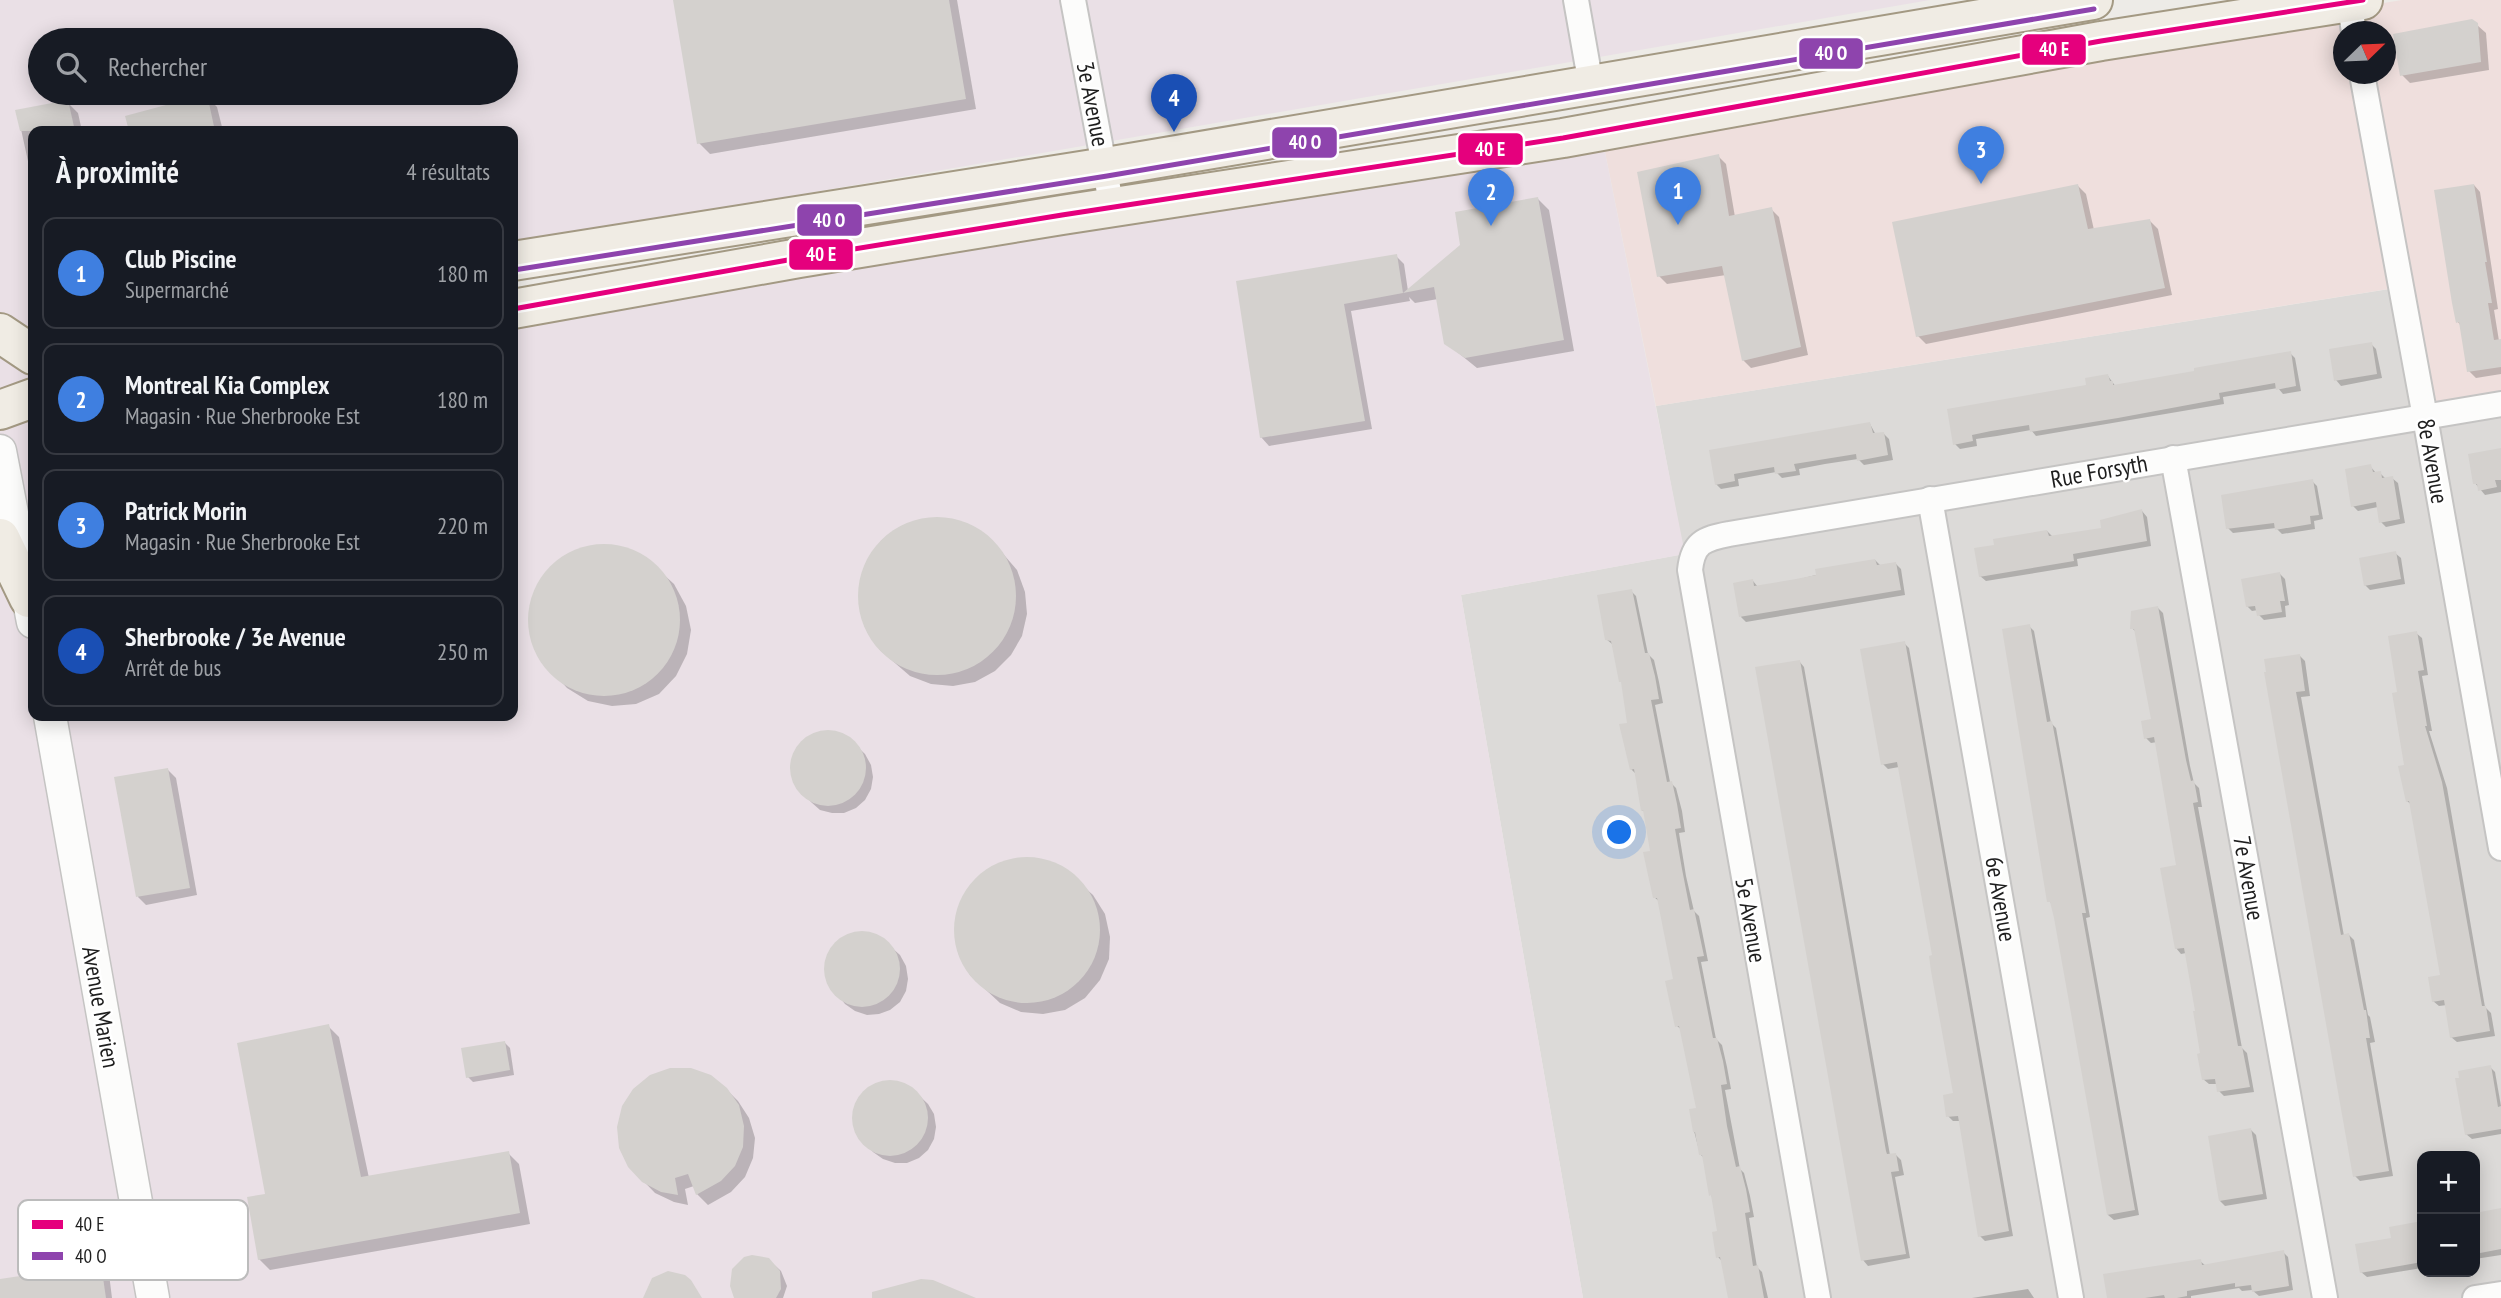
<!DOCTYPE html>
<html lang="fr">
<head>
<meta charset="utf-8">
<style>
  :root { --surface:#171b24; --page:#20242c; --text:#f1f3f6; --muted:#9ea1a6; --line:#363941; --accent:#b2b4b4 }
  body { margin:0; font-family:"PT Sans Narrow",sans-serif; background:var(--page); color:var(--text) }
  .controls { position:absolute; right:21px; bottom:21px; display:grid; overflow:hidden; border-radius:14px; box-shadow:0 4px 18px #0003 }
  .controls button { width:63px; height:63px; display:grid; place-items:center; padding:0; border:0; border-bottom:2px solid var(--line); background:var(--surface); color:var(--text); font:35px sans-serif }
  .compass { position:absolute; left:2333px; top:21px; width:63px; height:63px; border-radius:50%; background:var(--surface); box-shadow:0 4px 18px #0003; rotate:67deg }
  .you { position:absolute; left:1620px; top:833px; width:24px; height:24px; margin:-18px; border:5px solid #fff; border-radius:50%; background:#1a73e8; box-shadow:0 0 0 10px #1a73e833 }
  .badge { display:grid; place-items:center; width:46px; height:46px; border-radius:50%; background:var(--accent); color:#fff; font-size:23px; font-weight:700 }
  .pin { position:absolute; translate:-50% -58px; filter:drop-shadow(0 2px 4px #0008) }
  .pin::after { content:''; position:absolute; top:37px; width:24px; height:21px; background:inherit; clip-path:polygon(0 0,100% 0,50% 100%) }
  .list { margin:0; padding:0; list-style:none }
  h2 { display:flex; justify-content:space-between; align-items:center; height:91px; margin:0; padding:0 28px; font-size:30px }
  h2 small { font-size:23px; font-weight:400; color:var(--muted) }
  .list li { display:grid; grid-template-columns:46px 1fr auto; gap:21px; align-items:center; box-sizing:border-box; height:112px; margin:0 14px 14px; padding:0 14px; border:2px solid var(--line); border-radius:14px }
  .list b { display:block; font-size:26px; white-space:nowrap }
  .list p { margin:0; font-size:23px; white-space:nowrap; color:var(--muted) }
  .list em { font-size:23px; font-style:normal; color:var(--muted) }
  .icon { flex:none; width:38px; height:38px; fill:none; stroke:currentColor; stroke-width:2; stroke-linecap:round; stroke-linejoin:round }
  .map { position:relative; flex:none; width:2501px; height:1298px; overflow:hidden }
  .search { position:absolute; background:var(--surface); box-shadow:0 4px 18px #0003; left:28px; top:28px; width:490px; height:77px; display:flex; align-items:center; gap:18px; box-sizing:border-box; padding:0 24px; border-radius:38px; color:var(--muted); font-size:26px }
  .panel { position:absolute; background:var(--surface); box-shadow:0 4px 18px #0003; left:28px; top:126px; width:490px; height:595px; border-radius:14px }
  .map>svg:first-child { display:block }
</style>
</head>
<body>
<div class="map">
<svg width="2501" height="1298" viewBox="0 0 2501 1298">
  <rect width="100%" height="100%" fill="#edebe7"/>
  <!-- residential -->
  <path fill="#dcdad8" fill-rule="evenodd" d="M2402,287l99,116v895h-918l-122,-703 223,-41 -28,-148zM2422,1156h53v116h-53z"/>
  <!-- commercial -->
  <path fill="#efdfdd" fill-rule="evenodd" d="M2402,0h99v403l-76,14 -24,-130 -745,119 -55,-274zM2344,32h42v42h-42z"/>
  <!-- industrial -->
  <path fill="#eae0e6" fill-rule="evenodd" d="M0,0h1930l-1417,244v-113h-480v585h480v-407l1088,-177 84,422 -224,41 122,703h-1583zM40,40h466v53h-466z"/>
  <!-- shadow -->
  <g fill="#0003">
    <polygon points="675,0 957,0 976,109 710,154 699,143"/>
    <polygon points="2477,25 2486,33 2489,70 2410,83 2402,75"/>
    <polygon points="206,96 217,107 223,131 131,131 127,117"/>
    <polygon points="67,102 78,113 82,131 33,131 33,184 17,111"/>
    <polygon points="1718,156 1726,164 1735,217 1771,209 1779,217 1808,355 1751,368 1743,360 1726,275 1667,284 1659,276"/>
    <polygon points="2474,185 2480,192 2498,309 2494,310 2499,341 2501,341 2501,374 2476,378 2469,371 2461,326 2458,322"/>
    <polygon points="2078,186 2086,194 2094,230 2150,221 2158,229 2172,295 1926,344 1918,336"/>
    <polygon points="1538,199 1549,210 1574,351 1477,368 1446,343 1438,299 1415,303 1409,297 1410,301 1351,311 1372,429 1269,446 1261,437 1238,282 1396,256 1404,264 1408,291"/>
    <polygon points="2371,344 2376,349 2382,378 2341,386 2336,380"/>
    <polygon points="2290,353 2295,358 2301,391 2283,394 2278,388 2223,397 2224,404 2036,436 2031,430 1997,436 1976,439 1977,446 1960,449 1955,444 1949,411 2088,387 2108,376 2116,387"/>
    <polygon points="1870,424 1876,435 1884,434 1889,439 1893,460 1864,465 1858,459 1825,464 1799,469 1800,475 1782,478 1776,472 1738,479 1739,486 1721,489 1716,484 1711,451"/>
    <polygon points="2501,450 2501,492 2485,495 2475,483"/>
    <polygon points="2370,466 2376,473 2380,473 2385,478 2392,478 2398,483 2405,523 2386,527 2381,522 2378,507 2358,511 2353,506"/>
    <polygon points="2312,481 2317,486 2323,519 2314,521 2315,529 2282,534 2276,528 2233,533 2228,528"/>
    <polygon points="2142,511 2147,517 2151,546 2077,559 2078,566 1986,581 1980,576 2047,531 2053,537 2103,529"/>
    <polygon points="925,519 949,519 972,526 992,541 1017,570 1025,592 1027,614 1022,636 1011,655 995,671 975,682 953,686 931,684 910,676 880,650 867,630 860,607 860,582 868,559 882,540 902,526"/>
    <polygon points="596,545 621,547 643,556 674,584 686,606 691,630 687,654 676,676 659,694 636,704 612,706 588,701 567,688 539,657 530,634 530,609 538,585 552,566 573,552"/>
    <polygon points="2395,553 2401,558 2405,584 2370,590 2365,585"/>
    <polygon points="1875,560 1881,566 1896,564 1901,569 1905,595 1746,622 1741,617 1753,581 1758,587 1796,580"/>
    <polygon points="2280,574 2285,579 2289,605 2285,606 2286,617 2264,620 2259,615 2258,610 2252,611 2247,606"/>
    <polygon points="1631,591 1636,596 1648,654 1654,660 1659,682 1663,703 1655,705 1670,782 1676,788 1682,811 1685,832 1679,833 1686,876 1694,911 1699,916 1708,961 1701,962 1716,1039 1722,1045 1727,1067 1731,1089 1725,1090 1740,1169 1744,1173 1750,1196 1754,1217 1749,1218 1757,1267 1762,1272 1768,1298 1731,1298 1723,1262 1718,1257 1719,1232 1704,1158 1700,1154 1694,1131 1698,1109 1682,1030 1677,1026 1675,981 1660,902 1654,897 1652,852 1645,812 1642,810 1637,775 1631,769 1629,724 1623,683 1612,644 1606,639"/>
    <polygon points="2158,608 2163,613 2190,766 2194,783 2199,788 2202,807 2198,807 2242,1048 2247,1053 2254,1092 2224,1096 2219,1091 2217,1084 2209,1084 2203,1079 2197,1012 2186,953 2181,954 2176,948 2178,867 2157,742 2151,743 2146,738 2153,721 2137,633 2132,628"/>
    <polygon points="2029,626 2034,631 2051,723 2056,728 2090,917 2086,918 2139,1215 2114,1220 2108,1215 2053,905 2049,901"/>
    <polygon points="2416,633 2422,638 2428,675 2422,676 2432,731 2429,731 2447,788 2485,1007 2491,1013 2495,1036 2457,1042 2451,1037 2447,1005 2439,1006 2433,1001 2442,977 2412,805 2407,801 2399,694"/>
    <polygon points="1904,643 1909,648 2013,1236 1985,1241 1980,1236 1960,1121 1953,1121 1948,1116 1955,1095 1934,957 1899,767 1888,769 1883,764"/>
    <polygon points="2300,656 2305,661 2310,696 2301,697 2344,936 2349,935 2354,940 2368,1015 2370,1017 2375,1042 2370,1043 2393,1176 2360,1181 2355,1176 2272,706"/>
    <polygon points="1799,661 1804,667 1890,1155 1896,1155 1901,1160 1904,1175 1895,1177 1910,1258 1868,1266 1863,1260"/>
    <polygon points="824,731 836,732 847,737 865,754 871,765 873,777 871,789 865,800 856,808 844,813 832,813 820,810 811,802 795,784 792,773 796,750 813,734"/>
    <polygon points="168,770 176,778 197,895 146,905 138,897"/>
    <polygon points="1021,858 1043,860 1064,869 1093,895 1105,914 1110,937 1109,959 1100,980 1085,998 1065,1010 1043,1014 1021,1012 1000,1003 970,975 959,955 955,934 957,912 966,892 981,875 1000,863"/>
    <polygon points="859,933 871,934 881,938 900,955 906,966 908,979 906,991 900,1002 890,1010 879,1014 867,1015 855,1011 845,1004 830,985 826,974 826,963 838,942 848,936"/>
    <polygon points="328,1026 339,1037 369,1178 508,1153 519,1164 530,1224 270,1270 259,1259 267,1195"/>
    <polygon points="505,1043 510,1048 514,1075 473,1082 468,1077"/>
    <polygon points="2490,1067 2495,1072 2501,1106 2501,1134 2472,1139 2466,1134"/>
    <polygon points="887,1081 909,1086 928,1104 934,1114 936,1127 934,1139 928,1150 919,1158 907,1163 895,1163 883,1159 873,1152 857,1134 854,1122 854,1111 858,1099 866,1090"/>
    <polygon points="726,1089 738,1101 749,1118 755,1138 753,1158 745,1177 731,1192 708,1205 697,1194 694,1186 685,1189 688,1205 674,1202 655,1193 629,1166"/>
    <polygon points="2251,1130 2256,1135 2267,1199 2225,1206 2220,1201"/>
    <polygon points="2501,1210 2501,1255 2475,1259 2475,1214"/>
    <polygon points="2422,1223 2422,1268 2367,1277 2361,1272 2393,1239 2391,1228"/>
    <polygon points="2283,1252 2288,1257 2293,1290 2259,1296 2252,1290 2242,1291 2239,1288 2191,1296 2191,1298 2109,1298 2200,1261 2206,1266"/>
    <polygon points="769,1260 781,1271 787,1286 783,1298 738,1298"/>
    <polygon points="101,1265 109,1274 112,1298 0,1298 0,1281"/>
    <polygon points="2028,1289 2034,1298 1972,1298"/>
  </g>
  <!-- building -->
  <g fill="#d4d1ce">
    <polygon points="673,0 949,0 966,99 697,144"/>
    <polygon points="2472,19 2478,23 2481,62 2400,76 2393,34"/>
    <polygon points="207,94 215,131 129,131 125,116"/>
    <polygon points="68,100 75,131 20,131 15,110"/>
    <polygon points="1719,154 1729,216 1772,207 1801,347 1742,361 1722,266 1657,277 1637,172"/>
    <polygon points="2078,184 2088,229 2150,219 2165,288 1916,337 1892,222"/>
    <polygon points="2474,184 2487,262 2485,262 2492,303 2488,303 2494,340 2501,339 2501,367 2467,372 2459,322 2456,323 2452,303 2434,190"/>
    <polygon points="1538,197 1564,340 1465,358 1444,344 1434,287 1403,293 1460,245 1455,212"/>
    <polygon points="1397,254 1403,293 1344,304 1365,421 1260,438 1236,281"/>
    <polygon points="2372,342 2377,374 2334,381 2329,349"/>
    <polygon points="2291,351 2296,386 2276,390 2275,383 2219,393 2220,399 2118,418 2030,432 2029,425 1991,431 1972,435 1973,441 1953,445 1947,409 2086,385 2085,378 2108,374 2110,381 2113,381 2113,385 2194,371 2194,368"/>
    <polygon points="1870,422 1873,433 1884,432 1888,455 1857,461 1856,454 1819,460 1794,464 1796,471 1775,474 1774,467 1734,474 1735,481 1715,485 1709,450"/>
    <polygon points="2501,448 2501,480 2495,480 2497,487 2478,491 2477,484 2473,484 2468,454"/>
    <polygon points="2371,464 2373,472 2381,471 2382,478 2393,476 2400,519 2379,523 2376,502 2351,507 2345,469"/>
    <polygon points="2313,479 2319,515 2310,516 2311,524 2275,530 2274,523 2226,529 2221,495"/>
    <polygon points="2142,509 2147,541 2073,554 2074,561 1979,577 1974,548 1994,545 1993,539 2047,530 2049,536 2101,528 2100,520"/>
    <circle cx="937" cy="596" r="79"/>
    <circle cx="604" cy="620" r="76"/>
    <polygon points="2396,551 2401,579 2364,586 2359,558"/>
    <polygon points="1875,559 1877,565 1896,562 1901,590 1739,617 1733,583 1753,579 1754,586 1796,579 1816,575 1815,569"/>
    <polygon points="2280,572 2285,601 2280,601 2282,612 2257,616 2255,606 2246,607 2241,579"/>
    <polygon points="1632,589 1645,653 1649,653 1655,676 1659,699 1651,700 1667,782 1672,781 1677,804 1681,828 1675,829 1682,869 1690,910 1694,909 1704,956 1697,957 1713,1038 1717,1038 1723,1061 1727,1084 1721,1085 1727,1126 1736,1167 1740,1166 1746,1189 1750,1212 1745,1213 1753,1266 1758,1265 1764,1298 1728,1298 1720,1257 1716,1258 1712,1232 1717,1231 1711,1195 1709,1196 1702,1155 1699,1155 1695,1132 1693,1132 1689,1109 1696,1108 1679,1026 1675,1027 1665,981 1673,979 1657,898 1653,898 1643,852 1650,851 1643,810 1641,811 1634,769 1630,770 1619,724 1627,723 1621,682 1619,682 1611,641 1605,640 1597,595"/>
    <polygon points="2158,606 2186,760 2191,781 2194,780 2198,802 2193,803 2238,1046 2242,1046 2250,1087 2217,1092 2215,1079 2202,1080 2197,1054 2200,1053 2193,1011 2195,1011 2184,948 2175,949 2160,868 2176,865 2154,737 2144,739 2141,721 2151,719 2134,629 2130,629 2131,611"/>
    <polygon points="2030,624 2047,722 2052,721 2064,787 2086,913 2082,913 2135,1210 2107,1215 2054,918 2050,902 2047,902 2002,629"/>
    <polygon points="2417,631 2424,670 2418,671 2427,726 2425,726 2442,782 2482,1006 2486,1006 2490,1031 2450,1038 2444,1000 2432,1002 2428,977 2440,975 2409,801 2406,802 2398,766 2404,765 2392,693 2397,692 2388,636"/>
    <polygon points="1905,641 2009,1231 1978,1237 1958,1116 1946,1117 1943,1095 1953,1093 1931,971 1929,956 1932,955 1897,762 1881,765 1860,649"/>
    <polygon points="2300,654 2305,691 2296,692 2341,935 2349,933 2364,1010 2366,1010 2370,1038 2366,1038 2389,1171 2353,1177 2264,672 2266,672 2264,659"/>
    <polygon points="1800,660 1886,1151 1887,1154 1896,1153 1899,1171 1891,1172 1906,1254 1861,1261 1755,667"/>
    <circle cx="828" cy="768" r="38"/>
    <polygon points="168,768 190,888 136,897 114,777"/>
    <circle cx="1027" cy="930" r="73"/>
    <circle cx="862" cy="969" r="38"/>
    <polygon points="329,1024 361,1177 509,1151 520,1213 258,1260 247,1197 265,1194 237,1043"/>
    <polygon points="505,1041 510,1070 466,1078 461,1048"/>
    <polygon points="2491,1065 2498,1107 2501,1106 2501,1129 2465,1135 2455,1078 2459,1078 2458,1071"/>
    <polygon points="670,1068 691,1068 711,1075 727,1088 739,1105 744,1126 743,1147 735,1166 721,1181 696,1195 688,1174 675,1178 678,1195 661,1192 642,1182 628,1167 619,1148 617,1127 622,1106 633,1089 650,1075"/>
    <circle cx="890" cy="1118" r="38"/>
    <polygon points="2251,1128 2263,1194 2219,1201 2208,1136"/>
    <polygon points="2501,1208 2501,1249 2475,1254 2475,1213"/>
    <polygon points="2422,1221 2422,1262 2360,1273 2355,1244 2391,1238 2389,1227"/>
    <polygon points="2284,1250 2289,1286 2252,1292 2251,1285 2235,1287 2235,1283 2187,1291 2187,1296 2177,1298 2165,1298 2164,1295 2145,1298 2107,1298 2103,1274 2201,1259 2202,1265"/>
    <polygon points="752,1255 769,1258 780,1271 781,1289 776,1298 734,1298 730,1286 732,1269 744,1257"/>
    <polygon points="101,1264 106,1298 0,1298 0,1279"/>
    <polygon points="668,1271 685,1275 691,1280 702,1298 643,1298 652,1278"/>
    <polygon points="921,1279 933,1280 976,1298 872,1298 872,1292"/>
  </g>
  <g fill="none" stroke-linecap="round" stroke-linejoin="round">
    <defs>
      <g id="minor">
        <polyline points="1073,0 1112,208"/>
        <polyline points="1576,0 1591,85"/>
        <polyline points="2349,0 2354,32"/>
        <polyline points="2362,74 2425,417 2501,848"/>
        <polyline points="2173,458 2325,1298"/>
        <polyline points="1930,499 2071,1298"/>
        <path d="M1818,1298l-128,-728c3,-27 13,-31 39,-36l772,-130"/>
        <polyline points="2475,1298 2501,1294"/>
      </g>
      <g id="tertiary">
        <polyline points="0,451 33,622"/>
        <polyline points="50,716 153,1298"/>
      </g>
      <g id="primary">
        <polyline points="513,261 1106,167 2093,0"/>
        <polyline points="513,309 799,258 1062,215 1563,138 2101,41 2363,0"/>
        <polyline points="0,333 33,355"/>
        <polyline points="0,410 33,398"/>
        <polyline points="0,538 29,598"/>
      </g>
    </defs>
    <!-- minor casing -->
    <use href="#minor" stroke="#c5c4c3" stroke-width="28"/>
    <!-- tertiary casing -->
    <use href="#tertiary" stroke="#c5c4c3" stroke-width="35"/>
    <!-- primary casing -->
    <use href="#primary" stroke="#a39983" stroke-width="42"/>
    <!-- minor -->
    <use href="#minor" stroke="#fcfcfb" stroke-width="24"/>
    <!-- tertiary -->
    <use href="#tertiary" stroke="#fcfcfb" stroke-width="32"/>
    <!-- primary -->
    <use href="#primary" stroke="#f0ece4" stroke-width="38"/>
    <defs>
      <polyline id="bus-1" points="513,309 799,258 1062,215 1563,138 2101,41 2363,0"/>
      <polyline id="bus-2" points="514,270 1107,176 2094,9"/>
    </defs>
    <!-- bus-1 casing -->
    <use href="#bus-1" stroke="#fff" stroke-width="10"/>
    <!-- bus-2 casing -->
    <use href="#bus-2" stroke="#fff" stroke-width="10"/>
    <!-- bus-1 -->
    <use href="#bus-1" stroke="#e5007d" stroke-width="5"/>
    <!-- bus-2 -->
    <use href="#bus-2" stroke="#8e44ad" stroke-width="5"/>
  </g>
  <g text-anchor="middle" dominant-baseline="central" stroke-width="5" stroke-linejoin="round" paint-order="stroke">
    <!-- street labels -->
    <g font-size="24" fill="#1e1e1e" stroke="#fff">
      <text transform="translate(1093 104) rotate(79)">3e Avenue</text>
      <text transform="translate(2433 461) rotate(80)">8e Avenue</text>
      <text transform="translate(2099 471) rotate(-10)">Rue Forsyth</text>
      <text transform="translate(2249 878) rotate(80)">7e Avenue</text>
      <text transform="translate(2001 899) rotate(80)">6e Avenue</text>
      <text transform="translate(1751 920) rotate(80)">5e Avenue</text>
      <text transform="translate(101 1007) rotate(80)">Avenue Marien</text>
    </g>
  </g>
  <!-- legend -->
  <rect x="18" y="1200" width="230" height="80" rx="10" fill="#fff" stroke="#bcbcbc" stroke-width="2"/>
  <rect x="32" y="1220" width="31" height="9" fill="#e5007d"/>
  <rect x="32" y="1252" width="31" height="8" fill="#8e44ad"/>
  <g font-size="19" fill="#1e1e1e">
    <text x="75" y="1231">40 E</text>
    <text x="75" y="1263">40 O</text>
  </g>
  <g stroke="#fff" stroke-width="2.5">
    <rect x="2021" y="33" width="66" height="33" rx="7" fill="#e5007d"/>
    <rect x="1798" y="37" width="66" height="33" rx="7" fill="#8e44ad"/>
    <rect x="1271" y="126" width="67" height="33" rx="7" fill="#8e44ad"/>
    <rect x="1457" y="132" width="67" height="34" rx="7" fill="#e5007d"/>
    <rect x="796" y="203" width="67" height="34" rx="7" fill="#8e44ad"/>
    <rect x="788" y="238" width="66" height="33" rx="7" fill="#e5007d"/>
  </g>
  <g font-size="19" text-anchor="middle" font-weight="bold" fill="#fff">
    <text x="2054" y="56">40 E</text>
    <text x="1831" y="60">40 O</text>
    <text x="1305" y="149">40 O</text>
    <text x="1490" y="156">40 E</text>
    <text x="829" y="227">40 O</text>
    <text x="821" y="261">40 E</text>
  </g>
</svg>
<div class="controls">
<button>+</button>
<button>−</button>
</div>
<svg class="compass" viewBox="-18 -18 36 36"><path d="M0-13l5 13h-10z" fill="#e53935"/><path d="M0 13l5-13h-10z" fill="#9ea1a6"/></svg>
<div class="you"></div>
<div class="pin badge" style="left:1678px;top:225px;background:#3f7fe0">1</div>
<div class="pin badge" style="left:1491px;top:226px;background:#3f7fe0">2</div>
<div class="pin badge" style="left:1981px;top:184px;background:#3f7fe0">3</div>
<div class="pin badge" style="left:1174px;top:132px;background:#1a4fb4">4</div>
<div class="search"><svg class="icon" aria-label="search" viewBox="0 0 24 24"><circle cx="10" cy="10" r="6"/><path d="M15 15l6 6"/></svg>Rechercher</div>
<section class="panel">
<h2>À proximité<small>4 résultats</small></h2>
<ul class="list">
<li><span class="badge" style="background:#3f7fe0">1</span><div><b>Club Piscine</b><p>Supermarché</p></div><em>180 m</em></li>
<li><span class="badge" style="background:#3f7fe0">2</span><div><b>Montreal Kia Complex</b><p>Magasin · Rue Sherbrooke Est</p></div><em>180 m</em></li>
<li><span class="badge" style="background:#3f7fe0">3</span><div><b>Patrick Morin</b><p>Magasin · Rue Sherbrooke Est</p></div><em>220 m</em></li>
<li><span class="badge" style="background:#1a4fb4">4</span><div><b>Sherbrooke / 3e Avenue</b><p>Arrêt de bus</p></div><em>250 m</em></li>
</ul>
</section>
</div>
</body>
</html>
